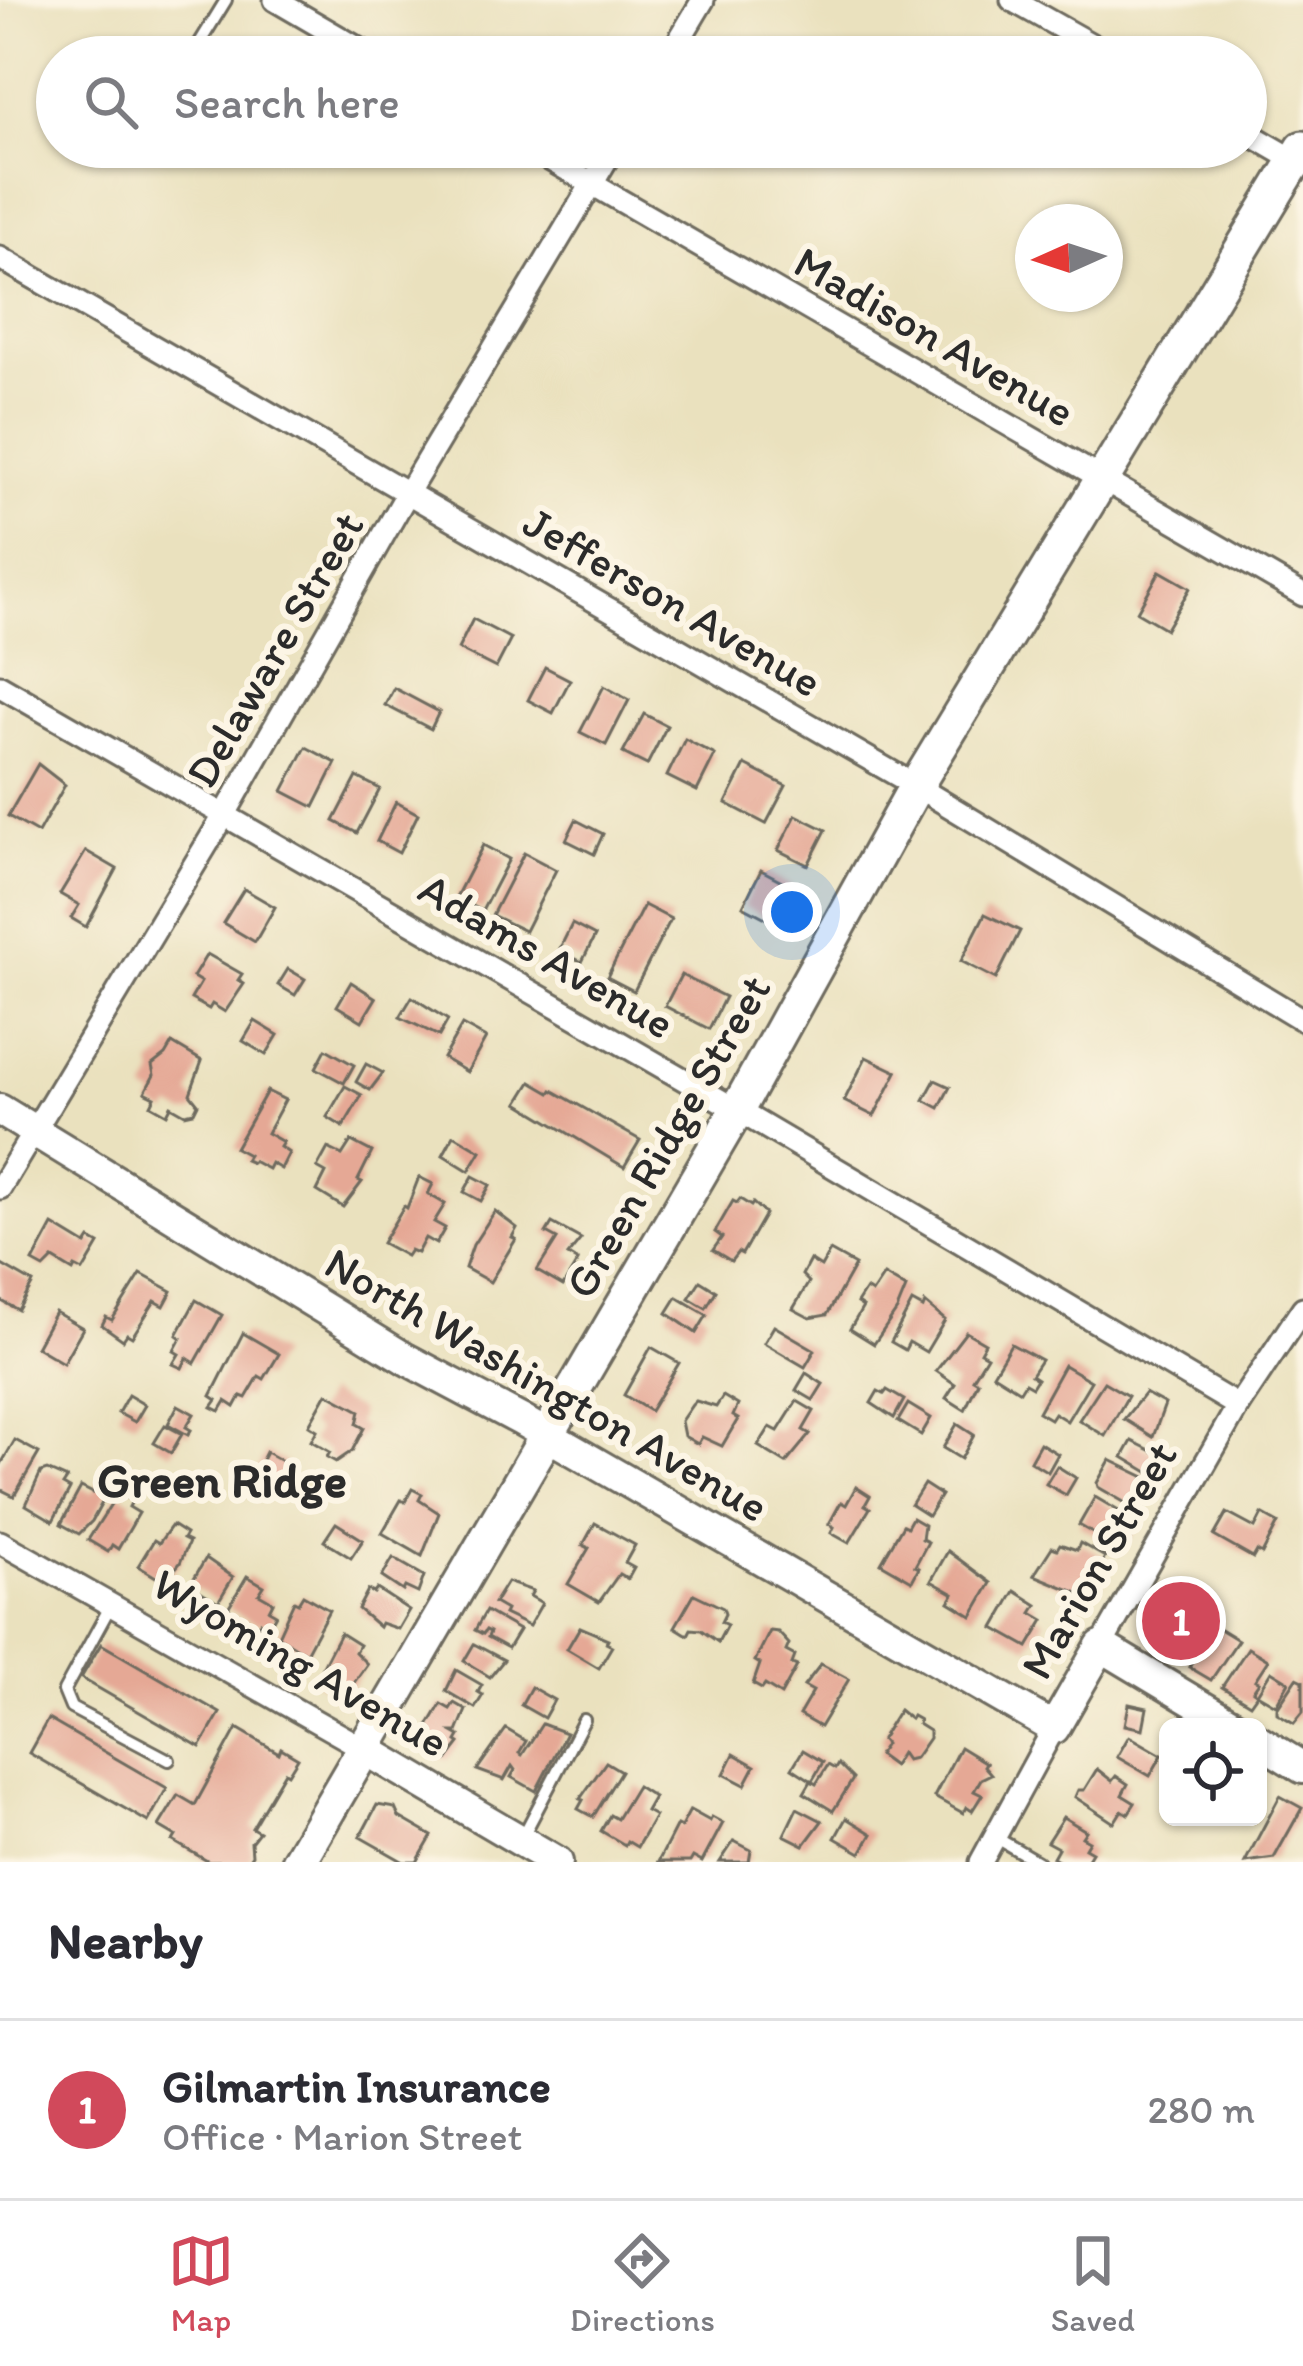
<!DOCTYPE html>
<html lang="en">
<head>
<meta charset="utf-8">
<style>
  :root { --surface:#fff; --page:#f7f7f7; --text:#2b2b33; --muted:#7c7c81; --line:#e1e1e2; --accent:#d1495b }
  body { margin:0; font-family:Itim,sans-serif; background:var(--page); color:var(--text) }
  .controls { position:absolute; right:36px; bottom:36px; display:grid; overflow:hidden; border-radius:18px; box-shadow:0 3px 9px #0004 }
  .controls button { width:108px; height:108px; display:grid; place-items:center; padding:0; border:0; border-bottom:3px solid var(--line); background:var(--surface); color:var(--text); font:60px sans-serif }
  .compass { position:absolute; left:1015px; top:204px; width:108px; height:108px; border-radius:50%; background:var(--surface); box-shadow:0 3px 9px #0004; rotate:267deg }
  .you { position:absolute; left:792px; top:912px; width:42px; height:42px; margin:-30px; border:9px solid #fff; border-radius:50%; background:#1a73e8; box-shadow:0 0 0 18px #1a73e833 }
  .badge { display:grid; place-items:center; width:78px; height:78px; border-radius:50%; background:var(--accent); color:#fff; font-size:39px; font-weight:700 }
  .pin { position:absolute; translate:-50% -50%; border:6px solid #fff; box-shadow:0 3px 12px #0006 }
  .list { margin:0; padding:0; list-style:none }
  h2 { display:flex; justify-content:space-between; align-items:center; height:156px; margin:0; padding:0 48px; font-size:51px }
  h2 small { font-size:39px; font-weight:400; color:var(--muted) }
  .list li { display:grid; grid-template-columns:78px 1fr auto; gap:36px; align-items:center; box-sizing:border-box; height:180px; padding:0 48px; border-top:3px solid var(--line) }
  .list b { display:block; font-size:45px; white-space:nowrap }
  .list p { margin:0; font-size:39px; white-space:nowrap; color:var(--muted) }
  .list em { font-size:39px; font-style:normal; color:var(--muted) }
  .icon { flex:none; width:66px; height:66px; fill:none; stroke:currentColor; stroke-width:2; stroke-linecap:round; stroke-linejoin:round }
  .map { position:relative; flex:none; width:1303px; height:1862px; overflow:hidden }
  .search { position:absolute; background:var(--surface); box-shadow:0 3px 9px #0004; left:36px; right:36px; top:36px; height:132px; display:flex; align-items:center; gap:30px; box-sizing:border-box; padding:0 42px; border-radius:66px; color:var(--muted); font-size:45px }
  .sheet { height:336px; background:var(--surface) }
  nav { display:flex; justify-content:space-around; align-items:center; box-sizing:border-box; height:168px; border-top:3px solid var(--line); background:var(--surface); font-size:33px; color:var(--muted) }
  nav a { display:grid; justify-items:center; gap:6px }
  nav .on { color:var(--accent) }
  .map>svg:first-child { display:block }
</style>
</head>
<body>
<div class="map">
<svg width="1303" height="1862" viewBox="0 0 1303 1862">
  <rect width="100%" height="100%" fill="#fcf5e5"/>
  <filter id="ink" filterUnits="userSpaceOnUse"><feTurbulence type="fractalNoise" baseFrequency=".00833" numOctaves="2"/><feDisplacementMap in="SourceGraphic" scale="24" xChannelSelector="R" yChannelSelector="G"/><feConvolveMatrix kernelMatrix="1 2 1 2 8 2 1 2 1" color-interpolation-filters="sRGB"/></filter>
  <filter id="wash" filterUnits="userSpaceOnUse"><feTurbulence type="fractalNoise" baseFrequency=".004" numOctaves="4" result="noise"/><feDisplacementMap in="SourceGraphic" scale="48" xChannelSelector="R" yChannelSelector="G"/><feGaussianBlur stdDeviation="2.7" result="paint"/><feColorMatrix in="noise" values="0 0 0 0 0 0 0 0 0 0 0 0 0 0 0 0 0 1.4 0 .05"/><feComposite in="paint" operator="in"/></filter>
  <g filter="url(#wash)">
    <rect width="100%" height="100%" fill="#eae1be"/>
    <g id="blocks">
      <!-- building -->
      <g fill="#e5a895">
        <polygon points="1160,571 1190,588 1166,629 1137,612"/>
        <polygon points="473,619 511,639 496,668 458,649"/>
        <polygon points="545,667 570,680 553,713 528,700"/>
        <polygon points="604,686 629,700 606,745 580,732"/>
        <polygon points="394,688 439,712 431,729 385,705"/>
        <polygon points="644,714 667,726 647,765 623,753"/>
        <polygon points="685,739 715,755 697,791 667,776"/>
        <polygon points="306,747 336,763 314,807 283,791"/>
        <polygon points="38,764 65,785 38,833 8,816"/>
        <polygon points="745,765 786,786 766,824 726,803"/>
        <polygon points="357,777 380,789 357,833 334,821"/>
        <polygon points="396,802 418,814 399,853 377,841"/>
        <polygon points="796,815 826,830 808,865 778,850"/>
        <polygon points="576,820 603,834 594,854 566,840"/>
        <polygon points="483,845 509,859 482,911 456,897"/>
        <polygon points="86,851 117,869 86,927 71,918 79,905 60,894"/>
        <polygon points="524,853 556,870 525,931 492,915"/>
        <polygon points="761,870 791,886 773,922 743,906"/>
        <polygon points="244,889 275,907 255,942 223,923"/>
        <polygon points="644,905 671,919 634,991 607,977"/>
        <polygon points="985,914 1020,931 996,979 961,961"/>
        <polygon points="572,924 595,936 582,962 559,950"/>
        <polygon points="207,954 242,974 238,980 244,984 225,1012 212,1004 209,1009 191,999 201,982 193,977"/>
        <polygon points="288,969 305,979 295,995 278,985"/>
        <polygon points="681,975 725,997 709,1029 665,1006"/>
        <polygon points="351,982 376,998 362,1021 337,1006"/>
        <polygon points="412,997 448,1020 439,1036 400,1017"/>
        <polygon points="255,1021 278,1035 266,1055 243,1041"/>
        <polygon points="462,1025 486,1038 467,1072 443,1058"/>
        <polygon points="172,1043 202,1061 190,1094 198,1104 194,1112 185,1114 171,1106 167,1114 151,1105 155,1097 145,1092 154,1075 152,1065 165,1055"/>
        <polygon points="326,1049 354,1065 344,1083 316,1068"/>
        <polygon points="866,1057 897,1072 874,1116 844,1101"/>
        <polygon points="366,1064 383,1073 370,1090 356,1082"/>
        <polygon points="935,1080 950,1087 939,1108 924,1100"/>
        <polygon points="531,1082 550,1093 552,1090 640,1140 624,1167 518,1103"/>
        <polygon points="345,1086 362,1095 343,1127 327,1117"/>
        <polygon points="267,1091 285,1100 267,1133 283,1142 280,1147 289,1153 281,1169 271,1163 268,1169 253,1161 252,1163 245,1160 248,1155 235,1148"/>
        <polygon points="454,1135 481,1151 469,1171 443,1155"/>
        <polygon points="351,1141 372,1152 358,1180 362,1182 343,1207 317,1191 326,1173 317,1168 328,1148 342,1155"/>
        <polygon points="473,1176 490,1185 481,1201 464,1192"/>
        <polygon points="419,1177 433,1184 428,1194 445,1204 434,1222 445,1228 436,1244 425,1238 417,1253 410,1250 406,1256 382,1243 404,1206 407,1208"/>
        <polygon points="740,1199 751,1206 753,1203 765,1214 742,1254 738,1252 731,1261 713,1250 722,1237 715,1232 733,1201 737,1203"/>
        <polygon points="495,1211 517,1228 512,1237 516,1239 490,1282 465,1268 473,1245"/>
        <polygon points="552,1223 581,1239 568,1255 578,1261 563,1286 537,1271 557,1239 546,1233"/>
        <polygon points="53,1225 86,1245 90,1239 99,1244 83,1271 75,1267 73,1271 53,1259 44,1268 33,1262"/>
        <polygon points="830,1251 855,1265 827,1315 810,1318 793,1309 809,1282 802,1275 810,1260 821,1267"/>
        <polygon points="0,1264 33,1283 18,1310 0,1300"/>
        <polygon points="141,1274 172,1291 164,1306 155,1301 132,1337 127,1334 123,1340 102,1325 106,1317 112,1320"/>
        <polygon points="884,1275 906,1288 897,1310 874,1344 850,1329 863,1307 857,1303 866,1289 872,1293"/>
        <polygon points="700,1281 716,1291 706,1308 689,1298"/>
        <polygon points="677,1297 707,1315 696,1333 667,1313"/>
        <polygon points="196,1300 222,1315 195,1363 187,1358 182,1368 173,1364 179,1354 174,1351 181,1338 177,1335"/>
        <polygon points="912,1302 923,1308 925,1303 945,1320 926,1352 909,1342 905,1350 891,1342"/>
        <polygon points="55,1312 83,1328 63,1363 36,1347"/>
        <polygon points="774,1326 815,1350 805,1367 764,1343"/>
        <polygon points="966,1332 985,1343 980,1352 987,1356 973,1379 978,1382 965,1410 946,1398 955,1384 936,1371"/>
        <polygon points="243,1333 279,1354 264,1379 259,1376 246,1398 241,1396 235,1407 226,1401 220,1411 212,1407 217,1400 211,1396"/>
        <polygon points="1011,1344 1041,1360 1031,1375 1037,1379 1032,1387 1025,1383 1020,1391 993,1374"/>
        <polygon points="651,1347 679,1363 650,1411 624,1395"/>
        <polygon points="1064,1365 1091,1381 1067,1421 1054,1413 1050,1419 1038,1412"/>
        <polygon points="806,1373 823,1384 813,1400 796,1390"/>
        <polygon points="1104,1382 1128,1396 1105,1436 1079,1420"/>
        <polygon points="887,1390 904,1400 894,1418 871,1403 878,1391 884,1394"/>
        <polygon points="327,1393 360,1411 357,1424 364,1428 352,1451 336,1462 327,1457 330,1452 311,1441 317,1430 309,1425"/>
        <polygon points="1145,1393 1165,1404 1153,1437 1124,1419"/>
        <polygon points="128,1395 145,1405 135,1422 118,1413"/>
        <polygon points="723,1396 738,1405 733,1416 738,1419 722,1446 702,1437 698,1444 684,1436 681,1421 692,1405 696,1401 716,1407"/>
        <polygon points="797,1401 814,1411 803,1430 810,1434 786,1463 758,1446 770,1427 778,1431"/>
        <polygon points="908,1404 931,1418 921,1435 898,1421"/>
        <polygon points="178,1405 194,1414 186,1427 191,1430 188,1435 168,1424"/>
        <polygon points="957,1424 974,1435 961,1459 943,1448"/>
        <polygon points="165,1425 182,1434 171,1453 154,1443"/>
        <polygon points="15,1440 39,1453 14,1496 0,1489 0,1466"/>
        <polygon points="1132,1441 1170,1460 1173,1464 1163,1481 1123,1457"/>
        <polygon points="1040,1443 1058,1454 1048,1472 1030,1461"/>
        <polygon points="266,1452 286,1463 273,1486 254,1476"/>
        <polygon points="1110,1460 1145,1477 1143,1481 1153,1487 1141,1512 1098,1487 1097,1483"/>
        <polygon points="1057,1466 1076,1478 1066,1495 1046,1484"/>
        <polygon points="47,1470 67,1479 63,1485 70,1489 53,1521 26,1505 41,1472"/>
        <polygon points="103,1475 114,1481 92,1521 79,1534 61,1524 81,1487 93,1493"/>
        <polygon points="924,1484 941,1495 928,1516 911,1505"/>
        <polygon points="856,1487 870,1496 865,1505 870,1508 849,1543 831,1533 834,1527 829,1524 841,1502 846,1505"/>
        <polygon points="412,1489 422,1494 419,1500 439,1513 422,1556 382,1533 401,1500 405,1502"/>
        <polygon points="118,1493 132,1501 129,1507 139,1513 118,1549 112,1545 108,1552 88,1540"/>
        <polygon points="1095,1497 1139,1523 1123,1551 1079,1525"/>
        <polygon points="1227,1513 1255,1528 1262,1514 1278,1523 1262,1554 1257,1551 1253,1558 1214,1536"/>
        <polygon points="912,1518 924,1525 922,1539 928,1542 915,1566 919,1568 912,1581 881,1563 903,1525 907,1527"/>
        <polygon points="336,1523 363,1540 351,1558 324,1541"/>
        <polygon points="595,1523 635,1545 625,1563 634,1568 628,1579 619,1574 599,1602 568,1584 589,1548 583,1545"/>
        <polygon points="172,1525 186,1534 183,1539 189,1542 180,1563 164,1582 138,1566 154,1540 159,1543"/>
        <polygon points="1080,1543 1105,1557 1100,1567 1108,1574 1096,1589 1090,1586 1085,1596 1034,1575 1052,1547 1057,1549 1060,1544 1077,1550"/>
        <polygon points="948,1551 991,1583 972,1616 949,1602 954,1594 931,1581"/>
        <polygon points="206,1558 233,1577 218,1602 190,1585"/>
        <polygon points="393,1558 424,1576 418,1593 405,1587 403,1591 382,1577"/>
        <polygon points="247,1576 264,1586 259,1594 273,1602 269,1610 276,1614 269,1627 260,1622 259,1625 228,1608"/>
        <polygon points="507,1582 533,1591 530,1596 542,1603 529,1626 504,1614 506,1610 494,1603"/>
        <polygon points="1187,1586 1208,1598 1175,1655 1154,1643"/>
        <polygon points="377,1589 409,1610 398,1629 381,1623 379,1627 358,1609 368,1590 374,1593"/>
        <polygon points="1015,1591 1037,1605 1032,1613 1044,1620 1028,1647 994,1628"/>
        <polygon points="694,1594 723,1608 725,1614 721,1622 727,1625 718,1642 701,1630 691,1629 688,1635 675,1627"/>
        <polygon points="303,1595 329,1610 306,1653 278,1636 294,1601 298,1603"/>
        <polygon points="486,1611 519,1630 508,1648 488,1637 490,1632 486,1630 483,1634 475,1630"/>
        <polygon points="1212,1624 1238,1640 1211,1680 1189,1667"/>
        <polygon points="580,1627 608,1639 606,1643 612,1646 599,1668 567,1649"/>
        <polygon points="770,1631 778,1632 789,1644 786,1651 795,1656 792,1664 797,1666 781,1695 765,1685 762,1689 753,1684 760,1664 755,1661"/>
        <polygon points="340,1633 359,1645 355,1652 367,1664 346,1694 343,1692 340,1697 315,1681"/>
        <polygon points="101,1644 220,1713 200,1747 81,1678"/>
        <polygon points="474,1644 504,1660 490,1677 464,1661"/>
        <polygon points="1248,1648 1268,1660 1255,1680 1259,1682 1253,1691 1257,1694 1250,1704 1222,1687"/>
        <polygon points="821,1664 849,1679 820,1727 799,1715 813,1691 804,1686"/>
        <polygon points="456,1670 482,1685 478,1692 483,1695 475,1708 446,1691"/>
        <polygon points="1271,1671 1289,1682 1276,1705 1257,1694"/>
        <polygon points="1297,1678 1303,1681 1303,1712 1294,1723 1277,1713 1277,1708"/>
        <polygon points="531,1687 554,1700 544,1718 521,1705"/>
        <polygon points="454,1703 466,1710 457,1732 453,1732 460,1736 457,1741 460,1743 447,1760 418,1743 441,1704 450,1709"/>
        <polygon points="1129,1704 1147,1708 1143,1729 1125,1725"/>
        <polygon points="899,1710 910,1719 912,1716 919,1720 918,1724 929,1731 929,1738 915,1758 906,1760 901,1753 893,1766 878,1755 885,1744 881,1739"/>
        <polygon points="48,1719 167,1788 148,1822 29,1753"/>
        <polygon points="542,1724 566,1733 536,1791 511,1777 515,1770 512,1766 504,1780 477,1770 506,1729 526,1741 519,1753 522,1755"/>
        <polygon points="237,1728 279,1753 281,1748 298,1758 288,1774 285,1772 252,1828 259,1832 251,1842 252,1855 247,1862 209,1862 173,1841 176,1836 159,1826 178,1795 195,1805"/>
        <polygon points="1129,1736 1162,1755 1150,1776 1117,1757"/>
        <polygon points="960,1747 986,1763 984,1766 991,1774 981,1779 974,1791 982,1795 972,1811 966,1807 963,1813 934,1797"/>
        <polygon points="803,1750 823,1762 812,1781 792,1768"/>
        <polygon points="734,1754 755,1766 745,1785 724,1774"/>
        <polygon points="606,1762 621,1771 593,1817 578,1809 583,1800 580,1799"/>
        <polygon points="838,1764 853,1779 833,1811 804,1793 811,1781 816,1784 828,1765 835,1769"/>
        <polygon points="1097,1769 1112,1781 1116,1776 1128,1784 1122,1795 1135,1803 1128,1814 1122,1810 1114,1823 1075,1797 1078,1790 1084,1790"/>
        <polygon points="637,1786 654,1797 646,1811 655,1816 637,1847 627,1841 625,1845 601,1831 610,1815 617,1819"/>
        <polygon points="1280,1796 1302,1808 1274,1858 1245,1862"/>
        <polygon points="377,1805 395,1808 399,1817 432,1836 417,1862 404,1862 360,1837"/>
        <polygon points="797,1808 822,1821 804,1845 784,1835"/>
        <polygon points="690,1810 710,1821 712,1817 723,1823 702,1862 693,1857 690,1862 658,1862 677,1825 681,1827"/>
        <polygon points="1063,1817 1086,1831 1082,1837 1089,1841 1085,1848 1092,1852 1086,1862 1062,1862 1053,1857 1058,1848 1047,1842"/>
        <polygon points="846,1818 872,1834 861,1853 835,1838"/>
        <polygon points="734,1841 751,1850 749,1862 720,1862"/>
      </g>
    </g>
  </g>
  <g filter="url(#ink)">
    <use href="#blocks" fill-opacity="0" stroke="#6e6b5e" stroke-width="3"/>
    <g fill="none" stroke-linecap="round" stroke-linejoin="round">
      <defs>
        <g id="lane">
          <polyline points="191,57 226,0"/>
          <polyline points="111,1605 64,1691 71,1708 169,1760"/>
          <polyline points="995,1837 1038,1862"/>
          <polyline points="522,1838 584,1720"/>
        </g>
        <g id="street">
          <polyline points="275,0 373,57"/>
          <polyline points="1012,0 1113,57"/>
          <polyline points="669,57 703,0"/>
          <polyline points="1246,132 1303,165"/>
          <polyline points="528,147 1303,595"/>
          <polyline points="0,258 916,786 1303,1020"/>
          <polyline points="0,686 737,1110 1238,1406"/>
          <polyline points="0,1188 225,814 408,492 614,147"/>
          <polyline points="0,1542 363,1748"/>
          <polyline points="1101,1646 1238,1406 1303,1308"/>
          <polyline points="981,1862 1054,1728"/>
        </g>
        <g id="secondary">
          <polyline points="0,1110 406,1359 521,1420 1054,1728 1101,1646 1236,1727"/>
          <polyline points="1258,1740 1303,1768"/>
          <polyline points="363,1748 557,1862"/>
        </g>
        <polyline id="primary" points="298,1862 737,1110 916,786 1303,148"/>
      </defs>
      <!-- lane casing -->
      <use href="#lane" stroke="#6e6b5e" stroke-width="16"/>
      <!-- street casing -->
      <use href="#street" stroke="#6e6b5e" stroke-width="27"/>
      <!-- secondary casing -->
      <use href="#secondary" stroke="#6e6b5e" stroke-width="36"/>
      <!-- primary casing -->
      <use href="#primary" stroke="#6e6b5e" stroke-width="39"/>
      <!-- lane -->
      <use href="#lane" stroke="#fff" stroke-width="10"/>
      <!-- street -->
      <use href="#street" stroke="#fff" stroke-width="21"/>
      <!-- secondary -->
      <use href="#secondary" stroke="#fff" stroke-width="30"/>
      <!-- primary -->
      <use href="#primary" stroke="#fff" stroke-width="33"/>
    </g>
  </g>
  <g text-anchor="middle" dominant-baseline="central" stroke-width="12" stroke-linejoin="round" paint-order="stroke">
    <!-- street labels -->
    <g font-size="45" fill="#2b2b2b" stroke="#fcf5e5">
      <text transform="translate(935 336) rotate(30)">Madison Avenue</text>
      <text transform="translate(673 601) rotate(30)">Jefferson Avenue</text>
      <text transform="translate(274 649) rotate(-60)">Delaware Street</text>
      <text transform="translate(547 955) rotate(30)">Adams Avenue</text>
      <text transform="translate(667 1136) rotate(-60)">Green Ridge Street</text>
      <text transform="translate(547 1384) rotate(30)">North Washington Avenue</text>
      <text transform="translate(1098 1560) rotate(-60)">Marion Street</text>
      <text transform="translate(301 1662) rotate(30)">Wyoming Avenue</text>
    </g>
    <!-- neighbourhood labels -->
    <g font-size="48" font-weight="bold" fill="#2b2b2b" stroke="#fcf5e5">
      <text x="222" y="1480">Green Ridge</text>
    </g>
  </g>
</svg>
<div class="controls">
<button><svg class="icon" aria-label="locate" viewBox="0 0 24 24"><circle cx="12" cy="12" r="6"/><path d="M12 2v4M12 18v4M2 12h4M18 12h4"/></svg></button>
</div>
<svg class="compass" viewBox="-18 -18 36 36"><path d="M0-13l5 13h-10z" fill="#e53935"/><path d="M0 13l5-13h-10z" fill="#7c7c81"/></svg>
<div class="you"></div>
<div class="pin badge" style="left:1181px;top:1621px">1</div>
<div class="search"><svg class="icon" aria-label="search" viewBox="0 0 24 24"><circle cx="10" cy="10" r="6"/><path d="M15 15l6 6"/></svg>Search here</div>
</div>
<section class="sheet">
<h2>Nearby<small></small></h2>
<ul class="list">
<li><span class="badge">1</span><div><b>Gilmartin Insurance</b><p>Office · Marion Street</p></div><em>280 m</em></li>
</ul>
</section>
<nav>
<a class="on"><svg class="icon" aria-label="map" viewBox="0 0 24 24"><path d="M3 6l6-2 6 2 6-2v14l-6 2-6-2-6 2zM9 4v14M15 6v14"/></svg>Map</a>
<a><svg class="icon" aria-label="directions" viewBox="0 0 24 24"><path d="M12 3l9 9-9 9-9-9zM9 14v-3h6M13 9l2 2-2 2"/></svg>Directions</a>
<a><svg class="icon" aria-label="saved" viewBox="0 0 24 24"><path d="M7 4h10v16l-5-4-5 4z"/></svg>Saved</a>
</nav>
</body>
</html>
